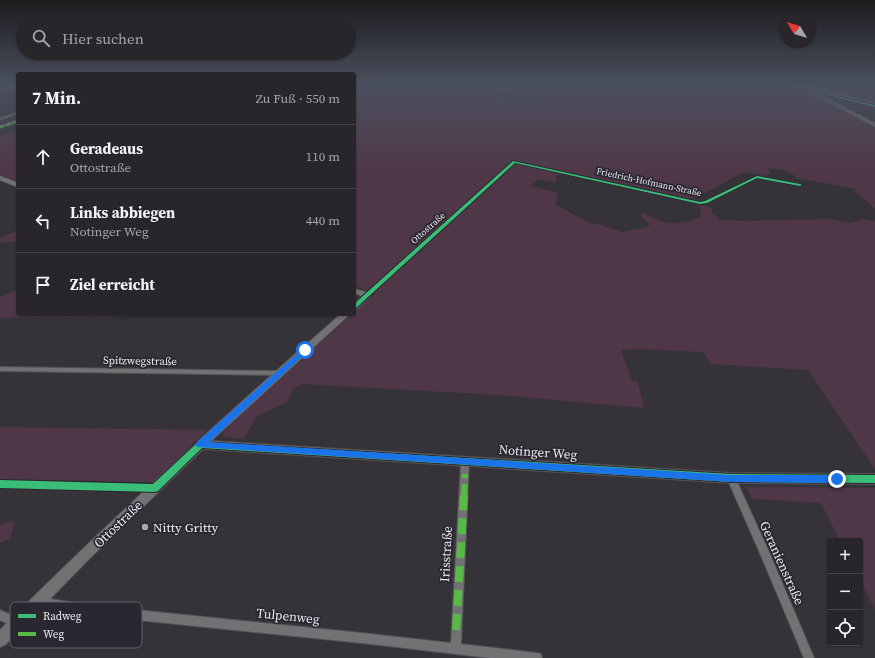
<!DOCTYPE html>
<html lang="de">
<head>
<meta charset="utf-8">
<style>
  :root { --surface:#28262a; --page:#302e32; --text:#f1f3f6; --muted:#a5a5a8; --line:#444347 }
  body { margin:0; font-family:"Source Serif 4",serif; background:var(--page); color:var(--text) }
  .controls { position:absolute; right:12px; bottom:12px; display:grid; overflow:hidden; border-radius:4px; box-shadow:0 1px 3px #0004 }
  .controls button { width:36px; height:36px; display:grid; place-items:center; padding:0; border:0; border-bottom:1px solid var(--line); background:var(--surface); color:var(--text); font:20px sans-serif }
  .compass { position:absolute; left:779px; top:12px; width:36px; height:36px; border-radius:50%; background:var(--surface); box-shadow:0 1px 3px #0004; rotate:308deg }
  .stop { position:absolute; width:12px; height:12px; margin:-9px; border:3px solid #1a73e8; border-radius:50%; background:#fff }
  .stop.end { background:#1a73e8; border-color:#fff; box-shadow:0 1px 4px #0008 }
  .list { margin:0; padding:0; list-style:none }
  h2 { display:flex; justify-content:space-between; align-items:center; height:52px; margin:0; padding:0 16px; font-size:17px }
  h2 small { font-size:13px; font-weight:400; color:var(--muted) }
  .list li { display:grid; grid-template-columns:26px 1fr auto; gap:12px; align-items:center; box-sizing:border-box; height:64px; padding:0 16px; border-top:1px solid var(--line) }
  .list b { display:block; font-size:15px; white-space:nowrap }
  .list p { margin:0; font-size:13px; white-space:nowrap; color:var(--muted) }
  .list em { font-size:13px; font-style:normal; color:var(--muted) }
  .icon { flex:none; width:22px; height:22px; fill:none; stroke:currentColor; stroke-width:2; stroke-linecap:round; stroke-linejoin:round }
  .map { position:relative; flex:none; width:875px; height:658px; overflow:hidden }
  .search { position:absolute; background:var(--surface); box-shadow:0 1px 3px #0004; left:16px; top:16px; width:340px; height:44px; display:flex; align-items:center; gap:10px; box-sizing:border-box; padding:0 14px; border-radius:22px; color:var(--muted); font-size:15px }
  .panel { position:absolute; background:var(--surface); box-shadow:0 1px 3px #0004; left:16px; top:72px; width:340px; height:244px; border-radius:4px }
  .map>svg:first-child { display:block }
</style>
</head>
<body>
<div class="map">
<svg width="875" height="658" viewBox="0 0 875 658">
  <rect width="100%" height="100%" fill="#353338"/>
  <!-- green -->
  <g fill="#4f3747">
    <path d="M354,84h156l-22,9 41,13 54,-22h23l29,4 11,-4h138l20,6 71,39v80l-9,-9 -12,-9 3,-2 -61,-11c-7,-9 -18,-10 -29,-9l4,2 -4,5 -23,-4 -52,28 -125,-28 -12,4 2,7 -19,-4 -8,7 28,7 -3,11 28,16 40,12 27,-6 -10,-12 5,-1c21,14 33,12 56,4l-1,-12 12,3v5l6,4v3l26,1 85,-2 21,4 13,-4 12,2v248l-67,-99 -97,-6 -8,-12 -62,-3 -20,1 11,31 6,1 6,26 -145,-13 -197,-11 -9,5 -6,13 -30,14 -13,23 -19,-2 -2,-2 1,-3 23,-23 129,-116 -22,-7z"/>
    <polygon points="809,84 875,84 875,110 848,102 849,101"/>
    <polygon points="18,130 18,181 0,175 0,136"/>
    <polygon points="18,230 18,241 0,243 0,238"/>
    <polygon points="18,289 18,314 226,315 0,318 0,297"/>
    <polygon points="0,427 207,430 153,482 0,479"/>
    <polygon points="746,487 875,488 875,610 860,580 860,541 840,541 821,503 752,499"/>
    <polygon points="12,521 12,523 15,522 10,539 0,543 0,525"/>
  </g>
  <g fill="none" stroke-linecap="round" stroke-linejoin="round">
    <defs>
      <g id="minor">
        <polygon points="18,120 18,122 0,128 0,126"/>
        <polygon points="513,161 700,202 705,201 757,176 800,184 802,185 800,186 757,178 707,203 700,204 515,163 369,296 365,296 364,295 365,294"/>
        <polygon points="0,367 279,371 281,371 282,373 281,375 279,375 0,371"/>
        <polygon points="465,459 468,460 469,462 461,644 537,653 541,654 542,658 490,658 362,643 88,615 38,607 34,606 33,602 34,598 38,597 88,605 362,633 451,643 461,462 462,460"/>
        <polygon points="731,474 734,475 769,552 814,658 804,658 762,558 727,478 728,475"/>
        <polygon points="0,610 20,619 21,623 20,627 16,628 0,620"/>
      </g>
      <g id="tertiary">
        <polygon points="18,86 18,88 0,91 0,89"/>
        <polygon points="0,176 18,183 18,187 0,180"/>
        <polygon points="354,289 370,293 371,295 357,309 354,309 354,303 362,296 354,293"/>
        <path d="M341,314h9l-139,127 520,32 144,1v10l-144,-1 -528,-34 -115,111 -83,85 -5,2v-17c110,-110 224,-214 341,-316z"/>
      </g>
      <g id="secondary">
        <polygon points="851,97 875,103 875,105 850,99"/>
        <polygon points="18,112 18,114 0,120 0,118"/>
      </g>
      <polygon id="motorway" points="794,84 799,84 875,123 875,127"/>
    </defs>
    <!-- minor casing -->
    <use href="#minor" stroke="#535156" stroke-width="2"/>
    <!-- tertiary casing -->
    <use href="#tertiary" stroke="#535156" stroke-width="2"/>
    <!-- secondary casing -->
    <use href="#secondary" stroke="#535156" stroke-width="2"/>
    <!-- motorway casing -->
    <use href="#motorway" stroke="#535156" stroke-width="2"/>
    <!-- minor -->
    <use href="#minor" fill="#727174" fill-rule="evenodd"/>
    <!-- tertiary -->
    <use href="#tertiary" fill="#727174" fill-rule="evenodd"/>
    <!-- secondary -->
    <use href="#secondary" fill="#727174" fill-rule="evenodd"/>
    <!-- motorway -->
    <use href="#motorway" fill="#6c6c77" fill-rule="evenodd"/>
    <defs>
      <polyline id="secondary-bridge" points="788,84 851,98"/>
    </defs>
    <!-- secondary-bridge casing -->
    <use href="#secondary-bridge" stroke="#535156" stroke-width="5" stroke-linecap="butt"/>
    <!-- secondary-bridge -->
    <use href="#secondary-bridge" stroke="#727174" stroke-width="4"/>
    <!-- quiet-far2 -->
    <polyline stroke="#58b947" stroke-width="2.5" stroke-dasharray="4.5 2.5" stroke-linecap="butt" points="0,127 18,121"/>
    <!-- quiet-far1 -->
    <polyline stroke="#58b947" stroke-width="6" stroke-dasharray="12 6" stroke-linecap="butt" points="464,496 465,474"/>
    <!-- quiet -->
    <polyline stroke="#58b947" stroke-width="8" stroke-dasharray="16 8" stroke-linecap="butt" points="456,630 464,495"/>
    <defs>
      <g id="cycleway">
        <polygon points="784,84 786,84 875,105 875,107"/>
        <polygon points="513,161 700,202 705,201 757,176 800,184 802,185 800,186 757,178 707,203 700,204 515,163 356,308 354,309 354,304"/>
        <polygon points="200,442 731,474 875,475 875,483 731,482 202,448 158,491 155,492 0,488 0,480 153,484 197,443"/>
      </g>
    </defs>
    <!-- cycleway casing -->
    <use href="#cycleway" stroke="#2a2730" stroke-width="2"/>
    <!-- cycleway -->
    <use href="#cycleway" fill="#3abd76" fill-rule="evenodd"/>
  </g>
  <!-- sky -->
  <linearGradient id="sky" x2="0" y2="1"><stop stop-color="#1d1c1f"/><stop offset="0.48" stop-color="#4b505e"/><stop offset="1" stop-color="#4b505e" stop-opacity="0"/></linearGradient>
  <rect width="875" height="176" fill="url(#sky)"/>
  <!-- route -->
  <polygon fill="#1a73e8" points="305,347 309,350 308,351 209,442 731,475 837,475 840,476 841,479 840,482 837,483 731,482 197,447 196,445 197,442"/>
  <!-- markers -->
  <circle fill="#acaab0" stroke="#2a2730" stroke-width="1.5" cx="145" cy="527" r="4"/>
  <g text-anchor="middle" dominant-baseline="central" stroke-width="3.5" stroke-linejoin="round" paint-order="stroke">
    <!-- far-street labels -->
    <g font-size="9" fill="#eceaf0" stroke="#2a2730">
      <text transform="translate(649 182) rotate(12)">Friedrich-Hofmann-Straße</text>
      <text transform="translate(428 228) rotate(-42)">Ottostraße</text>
    </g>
    <!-- street labels -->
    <g font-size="11" fill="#eceaf0" stroke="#2a2730">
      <text transform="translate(140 361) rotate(1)">Spitzwegstraße</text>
    </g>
    <!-- near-street labels -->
    <g font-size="13" fill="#eceaf0" stroke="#2a2730">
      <text transform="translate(538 452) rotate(4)">Notinger Weg</text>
      <text transform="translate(118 524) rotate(-44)">Ottostraße</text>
      <text transform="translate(446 554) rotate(-87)">Irisstraße</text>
      <text transform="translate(782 563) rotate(66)">Geranienstraße</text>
      <text transform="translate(288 616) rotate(6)">Tulpenweg</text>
    </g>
    <!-- near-poi labels -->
    <g font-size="13" fill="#eceaf0" stroke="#2a2730" text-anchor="start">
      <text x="153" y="527">Nitty Gritty</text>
    </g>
  </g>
  <!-- legend -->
  <rect x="10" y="602" width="132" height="46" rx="6" fill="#2a2730" stroke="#64626a" stroke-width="1"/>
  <rect x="18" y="614" width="18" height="4" fill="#3abd76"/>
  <rect x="18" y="632" width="18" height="4" fill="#58b947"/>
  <g font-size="11" fill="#eceaf0">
    <text x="43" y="620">Radweg</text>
    <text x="43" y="638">Weg</text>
  </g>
</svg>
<div class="controls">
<button>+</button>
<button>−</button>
<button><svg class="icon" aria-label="locate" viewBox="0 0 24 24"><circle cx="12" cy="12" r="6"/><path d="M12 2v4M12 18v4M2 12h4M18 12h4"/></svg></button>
</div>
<svg class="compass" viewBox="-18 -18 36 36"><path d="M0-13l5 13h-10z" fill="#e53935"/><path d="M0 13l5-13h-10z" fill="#a5a5a8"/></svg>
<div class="stop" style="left:305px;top:350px"></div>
<div class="stop end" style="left:837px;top:479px"></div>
<div class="search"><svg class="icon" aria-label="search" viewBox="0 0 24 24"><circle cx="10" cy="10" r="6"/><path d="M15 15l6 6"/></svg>Hier suchen</div>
<section class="panel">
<h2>7 Min.<small>Zu Fuß · 550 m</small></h2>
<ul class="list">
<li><svg class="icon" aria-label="ahead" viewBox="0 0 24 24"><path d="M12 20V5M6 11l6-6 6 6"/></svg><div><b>Geradeaus</b><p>Ottostraße</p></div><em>110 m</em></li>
<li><svg class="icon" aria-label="left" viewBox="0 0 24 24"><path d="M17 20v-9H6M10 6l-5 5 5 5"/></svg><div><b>Links abbiegen</b><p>Notinger Weg</p></div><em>440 m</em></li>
<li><svg class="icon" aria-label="arrive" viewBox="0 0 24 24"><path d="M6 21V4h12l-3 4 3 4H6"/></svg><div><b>Ziel erreicht</b></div></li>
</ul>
</section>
</div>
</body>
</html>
